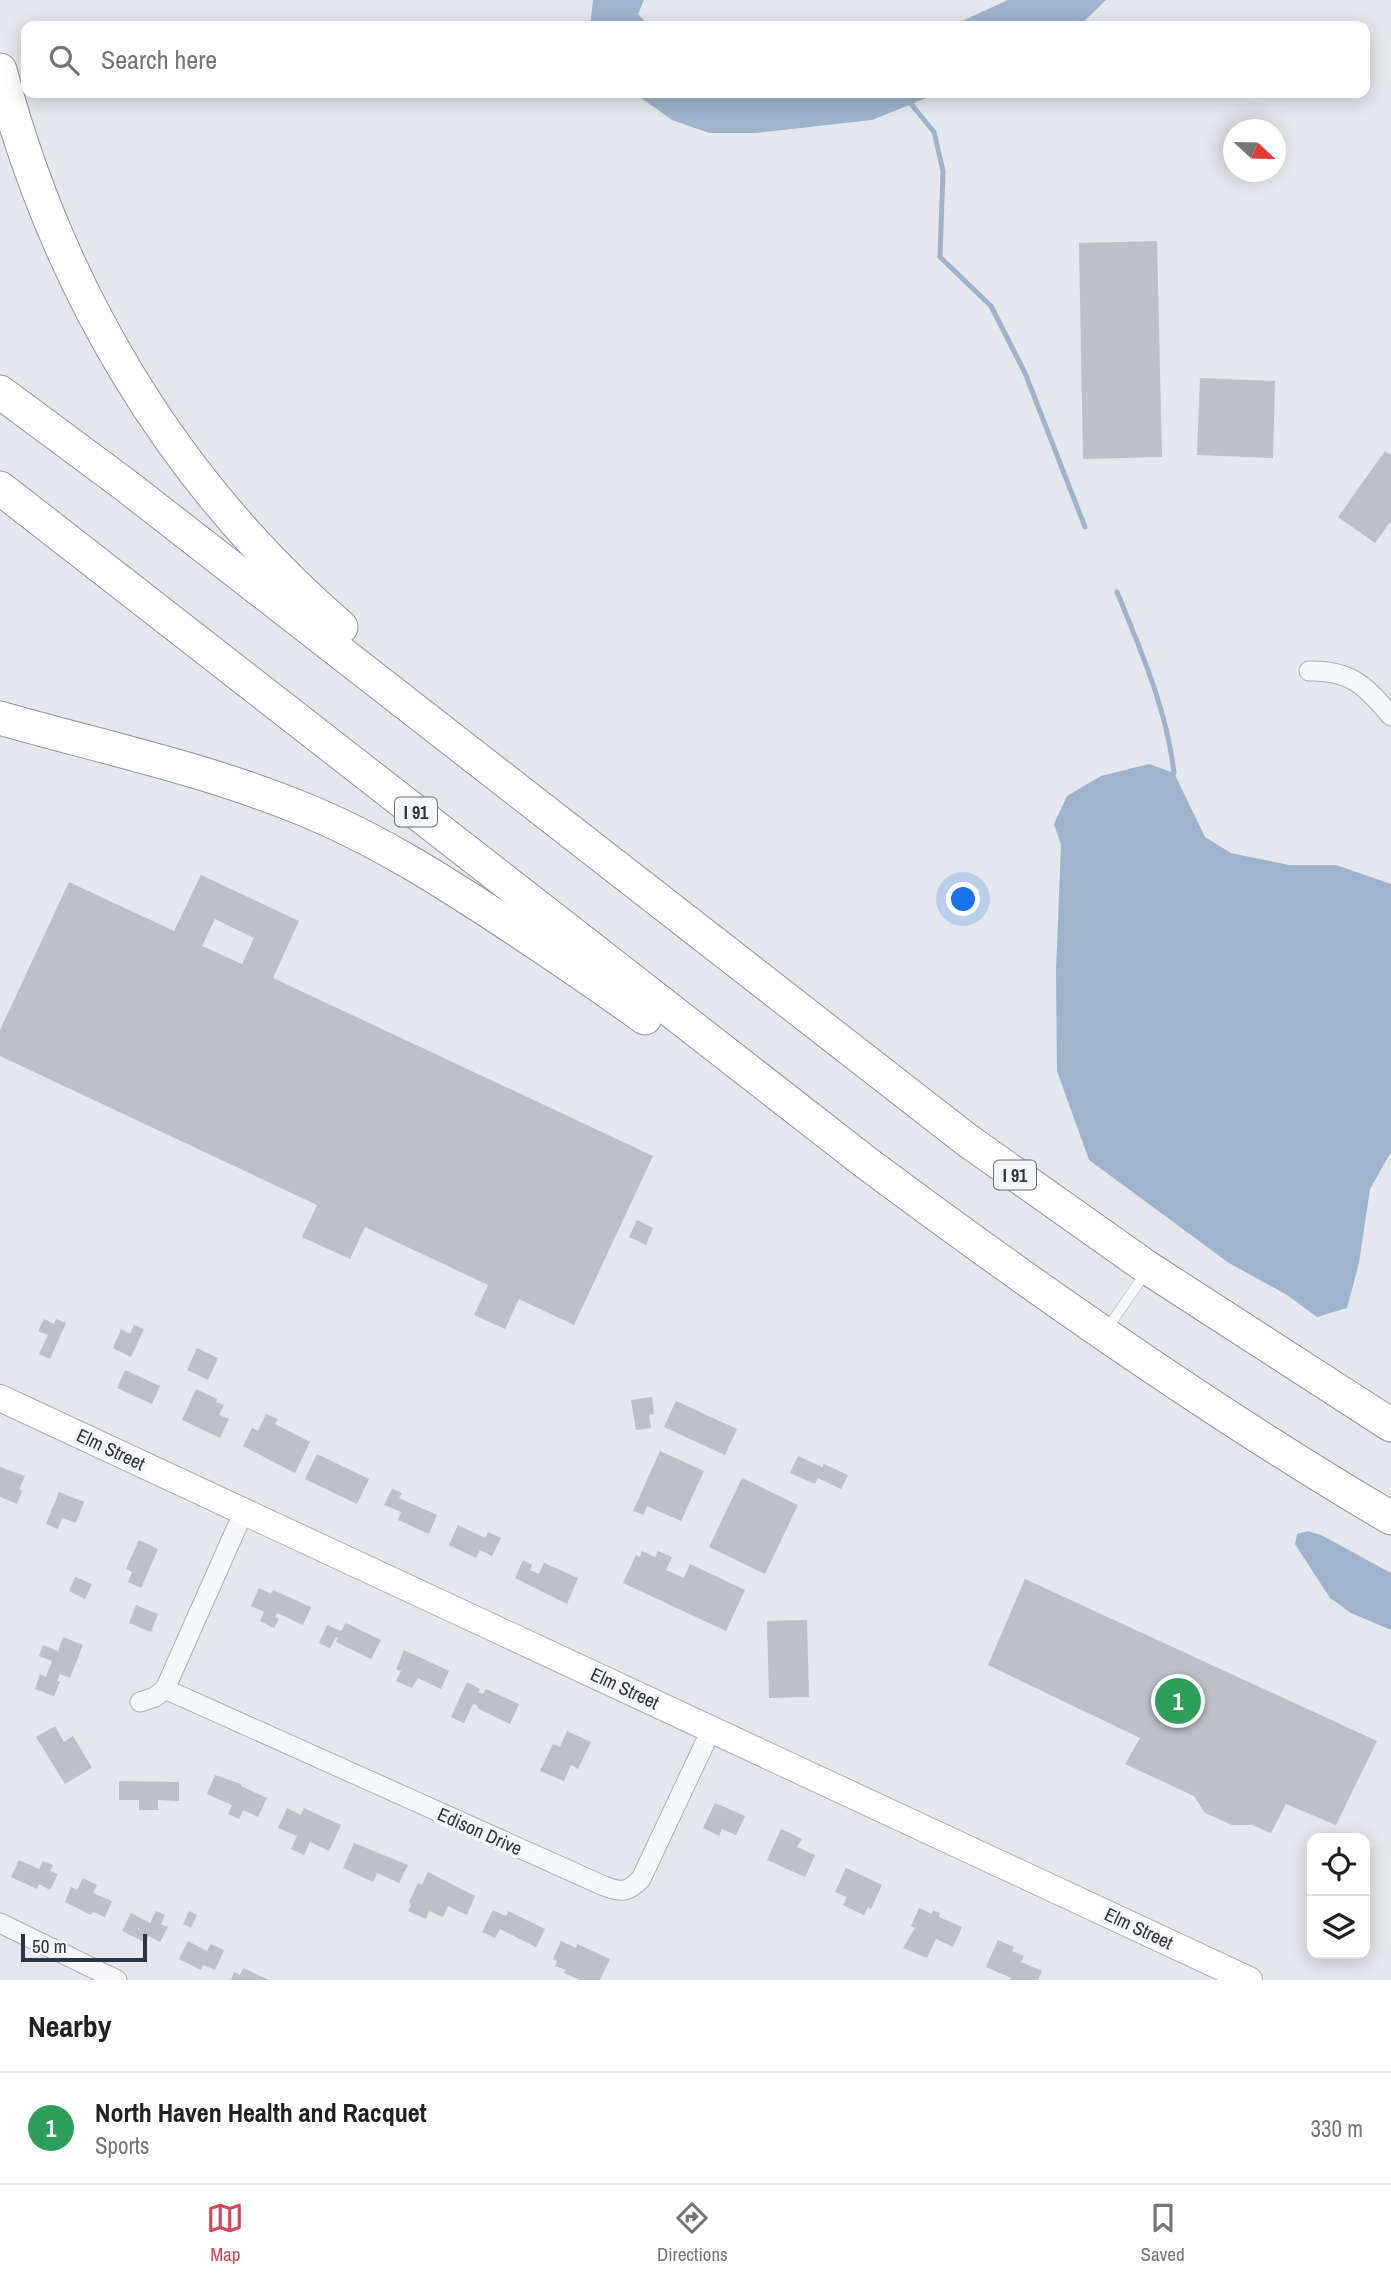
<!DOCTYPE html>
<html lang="en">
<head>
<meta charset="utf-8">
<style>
  :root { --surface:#fff; --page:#f6f6f6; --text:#202124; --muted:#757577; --line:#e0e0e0; --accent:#d1495b }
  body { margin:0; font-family:"Archivo Narrow",sans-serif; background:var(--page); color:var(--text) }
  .controls { position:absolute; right:21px; bottom:21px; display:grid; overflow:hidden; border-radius:14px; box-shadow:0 4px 18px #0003 }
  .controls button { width:63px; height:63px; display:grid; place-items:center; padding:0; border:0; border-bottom:2px solid var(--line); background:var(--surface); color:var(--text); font:35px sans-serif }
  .compass { position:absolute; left:1223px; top:119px; width:63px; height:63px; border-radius:50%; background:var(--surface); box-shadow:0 4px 18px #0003; rotate:112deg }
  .scale { position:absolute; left:21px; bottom:18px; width:126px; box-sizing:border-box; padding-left:7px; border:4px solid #2b3445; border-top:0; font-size:19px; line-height:24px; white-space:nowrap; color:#2b3445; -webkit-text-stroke:5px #f4f6f9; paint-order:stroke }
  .you { position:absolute; left:964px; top:900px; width:24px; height:24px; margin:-18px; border:5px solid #fff; border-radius:50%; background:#1a73e8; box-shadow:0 0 0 10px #1a73e833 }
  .badge { display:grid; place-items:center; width:46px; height:46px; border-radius:50%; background:var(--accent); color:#fff; font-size:23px; font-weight:700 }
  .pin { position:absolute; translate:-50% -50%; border:4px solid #fff; box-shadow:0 2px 7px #0006 }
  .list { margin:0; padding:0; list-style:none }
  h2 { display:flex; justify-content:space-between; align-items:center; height:91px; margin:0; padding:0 28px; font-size:30px }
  h2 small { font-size:23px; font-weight:400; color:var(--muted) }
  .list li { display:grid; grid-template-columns:46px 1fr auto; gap:21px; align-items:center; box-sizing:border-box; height:112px; padding:0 28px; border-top:2px solid var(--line) }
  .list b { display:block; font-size:26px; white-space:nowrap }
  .list p { margin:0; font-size:23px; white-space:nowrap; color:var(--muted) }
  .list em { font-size:23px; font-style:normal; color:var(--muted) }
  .icon { flex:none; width:38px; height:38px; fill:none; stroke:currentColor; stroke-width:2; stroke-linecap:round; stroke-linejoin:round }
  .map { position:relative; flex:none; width:1391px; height:1980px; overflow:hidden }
  .search { position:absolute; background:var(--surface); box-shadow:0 4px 18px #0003; left:21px; right:21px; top:21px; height:77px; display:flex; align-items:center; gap:18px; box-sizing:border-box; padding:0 24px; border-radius:14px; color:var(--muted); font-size:26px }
  .sheet { height:203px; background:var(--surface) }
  nav { display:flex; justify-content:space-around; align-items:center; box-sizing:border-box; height:98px; border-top:2px solid var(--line); background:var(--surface); font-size:19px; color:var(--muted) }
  nav a { display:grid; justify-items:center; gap:4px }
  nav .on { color:var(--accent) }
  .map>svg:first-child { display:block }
</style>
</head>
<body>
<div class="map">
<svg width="1391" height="1980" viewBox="0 0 1391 1980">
  <rect width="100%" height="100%" fill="#e4e7ec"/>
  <!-- water -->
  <g fill="#9fb4cc">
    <polygon points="593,0 644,0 638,14 649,26 590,26"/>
    <polygon points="1008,0 1106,0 1079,26 951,26"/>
    <polygon points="634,93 939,93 872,120 756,133 709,133 672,120"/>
    <polygon points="1149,764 1174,773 1205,837 1231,853 1289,865 1336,865 1391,884 1391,1152 1370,1189 1359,1263 1347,1308 1317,1317 1287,1295 1229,1263 1089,1160 1057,1071 1056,971 1061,845 1054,824 1067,796 1101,776"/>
    <polygon points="1308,1531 1321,1535 1391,1573 1391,1630 1351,1613 1330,1598 1295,1544 1297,1534"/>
  </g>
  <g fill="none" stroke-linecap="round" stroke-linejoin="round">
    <!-- stream -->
    <g stroke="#9fb4cc" stroke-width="5">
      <polyline points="902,93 934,132 943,171 940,257 991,306 1025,373 1085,527"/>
      <path d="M1117,592c24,59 50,118 57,181"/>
    </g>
  </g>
  <!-- building -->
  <g fill="#bbc0ca" fill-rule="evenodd">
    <polygon points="1157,241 1162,457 1083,459 1079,243"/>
    <polygon points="1200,378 1275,381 1273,458 1197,455"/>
    <polygon points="1385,451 1391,455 1391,521 1375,543 1338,517"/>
    <path d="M201,875l98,46 -26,57 380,178 -79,169 -55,-26 -14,30 -31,-14 14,-30 -123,-58 -15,32 -48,-22 15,-32 -317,-149v-26l69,-148 105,49zM215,919l39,19 -12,26 -40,-18z"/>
    <polygon points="637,1220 653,1228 646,1245 629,1237"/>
    <polygon points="44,1319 54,1324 56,1319 66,1323 50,1359 39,1354 48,1335 38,1331"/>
    <polygon points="134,1325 144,1329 131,1357 113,1348 121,1329 130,1334"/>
    <polygon points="197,1348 218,1358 208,1380 187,1370"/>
    <polygon points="125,1370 160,1386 152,1404 117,1388"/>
    <polygon points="196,1389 217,1399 216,1402 224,1405 219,1415 229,1419 220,1438 182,1420"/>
    <polygon points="652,1397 654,1414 649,1415 651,1428 636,1430 631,1400"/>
    <polygon points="676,1401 737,1429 725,1455 664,1427"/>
    <polygon points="266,1414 278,1419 275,1424 310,1442 295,1473 243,1446 252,1428 258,1431"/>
    <polygon points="660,1451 704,1471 681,1521 647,1506 644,1515 633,1511"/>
    <polygon points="317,1454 369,1479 357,1504 305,1479"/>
    <polygon points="798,1456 822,1467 824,1464 848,1475 841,1489 818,1478 815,1484 790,1473"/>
    <polygon points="0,1467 25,1476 19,1489 22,1491 17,1504 0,1497"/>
    <polygon points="742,1478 798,1505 765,1574 709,1547"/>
    <polygon points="392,1489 402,1493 399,1498 437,1515 429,1534 398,1520 401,1512 384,1505"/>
    <polygon points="59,1492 84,1502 76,1523 62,1518 58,1529 46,1524"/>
    <polygon points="458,1525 485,1538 488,1532 501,1538 492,1556 480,1550 476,1558 449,1545"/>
    <polygon points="139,1540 158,1549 141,1588 128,1582 132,1572 126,1569"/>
    <polygon points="642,1551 655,1557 658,1551 672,1557 666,1570 684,1578 690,1564 745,1590 726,1631 623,1583 636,1555 640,1557"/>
    <polygon points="523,1560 532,1565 530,1570 539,1574 544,1563 578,1578 567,1604 515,1578"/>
    <polygon points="75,1577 92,1584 85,1599 69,1591"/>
    <polygon points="1025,1579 1377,1741 1336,1825 1286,1804 1271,1833 1252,1825 1232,1825 1205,1813 1194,1796 1125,1764 1140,1738 988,1665"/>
    <polygon points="259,1588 271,1594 273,1590 311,1607 303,1625 277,1613 275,1617 279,1619 274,1628 260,1621 264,1612 251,1606"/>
    <polygon points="136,1605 158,1614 151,1632 129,1623"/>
    <polygon points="807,1620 809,1697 769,1698 767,1621"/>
    <polygon points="346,1623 381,1640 371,1659 336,1642 338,1638 336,1637 330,1648 319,1643 327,1625 341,1631"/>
    <polygon points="63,1637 83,1645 70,1678 60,1674 57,1681 60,1682 54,1696 35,1689 40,1674 46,1677 52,1661 39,1656 43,1645 58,1651"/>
    <polygon points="404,1650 449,1671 441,1689 418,1678 412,1688 396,1681 401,1671 396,1669"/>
    <polygon points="467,1682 480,1689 478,1692 483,1694 486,1689 519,1704 510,1724 477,1708 478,1706 473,1704 464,1723 451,1717"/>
    <polygon points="55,1726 64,1742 73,1736 92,1768 65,1784 36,1737"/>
    <polygon points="567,1731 591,1742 578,1769 571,1765 564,1781 540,1771 553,1744 560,1747"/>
    <polygon points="215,1775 241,1784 241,1786 267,1798 258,1817 243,1810 239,1819 228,1814 232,1805 207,1794"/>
    <polygon points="119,1781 179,1782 179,1801 158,1800 158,1810 139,1810 139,1800 119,1800"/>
    <polygon points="715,1803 745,1816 736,1835 722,1829 719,1836 703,1828"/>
    <polygon points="287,1808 301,1815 304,1808 341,1825 329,1851 310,1842 304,1855 291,1849 297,1836 278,1828"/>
    <polygon points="781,1829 802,1839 797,1847 815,1855 805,1877 767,1860"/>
    <polygon points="354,1843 408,1865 399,1883 377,1873 373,1882 343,1868"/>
    <polygon points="19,1860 39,1869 43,1861 53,1865 50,1871 58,1874 50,1890 39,1884 37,1889 11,1877"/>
    <polygon points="846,1868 882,1885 871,1909 868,1907 864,1915 843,1905 847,1897 835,1892"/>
    <polygon points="428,1872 475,1896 467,1915 448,1906 443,1917 429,1911 426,1919 408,1911 411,1905 409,1902 418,1883 422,1885"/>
    <polygon points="83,1878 97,1885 93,1893 112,1901 105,1917 93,1912 91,1915 65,1902 71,1887 77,1890"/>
    <polygon points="919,1908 932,1914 933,1910 940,1913 939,1917 962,1927 953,1947 936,1939 927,1958 903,1948 915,1928 911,1926"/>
    <polygon points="493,1910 506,1916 508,1911 545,1929 536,1947 500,1929 495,1938 482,1932"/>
    <polygon points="156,1911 165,1915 161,1924 168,1927 160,1942 149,1936 146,1943 122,1931 131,1913 150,1923"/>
    <polygon points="189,1911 197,1915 191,1928 183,1924"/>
    <polygon points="998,1940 1014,1947 1012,1951 1024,1956 1021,1962 1042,1971 1038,1980 1010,1980 1011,1978 986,1967"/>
    <polygon points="188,1941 207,1951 211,1944 224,1950 215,1970 203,1965 201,1970 179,1959"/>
    <polygon points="561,1941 576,1948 577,1944 610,1959 600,1980 580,1980 564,1973 566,1970 555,1966 557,1961 553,1959"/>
    <polygon points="243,1968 269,1980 231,1980 234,1972 240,1975"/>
  </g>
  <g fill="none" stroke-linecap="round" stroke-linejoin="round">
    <defs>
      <polyline id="lane" points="1107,1329 1146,1272"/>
      <g id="street">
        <path d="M1309,671c41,-1 56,14 82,45"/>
        <path d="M165,1689l439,197c18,7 24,6 37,-7l71,-151"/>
        <polyline points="140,1702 155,1697 165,1689 244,1511"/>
        <polyline points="0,1923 117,1980"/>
      </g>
      <polyline id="secondary" points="0,1398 1249,1980"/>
      <g id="highway">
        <path d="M0,70c57,217 171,410 341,557"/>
        <polyline points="0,392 124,484 967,1140 1148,1268 1391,1425"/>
        <path d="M0,488l864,673c170,127 344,249 527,357"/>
        <path d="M0,718c105,30 215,53 315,96 68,29 129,68 190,108 47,31 94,63 140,96"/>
      </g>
    </defs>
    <!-- lane casing -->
    <use href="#lane" stroke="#a9aeb7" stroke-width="11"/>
    <!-- street casing -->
    <use href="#street" stroke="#a9aeb7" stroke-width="21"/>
    <!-- secondary casing -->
    <use href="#secondary" stroke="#a9aeb7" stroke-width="28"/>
    <!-- highway casing -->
    <use href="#highway" stroke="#8b94a3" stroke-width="35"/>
    <!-- lane -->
    <use href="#lane" stroke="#f7f8fa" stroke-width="10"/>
    <!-- street -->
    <use href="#street" stroke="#f7f8fa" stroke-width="19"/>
    <!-- secondary -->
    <use href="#secondary" stroke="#fff" stroke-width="26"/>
    <!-- highway -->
    <use href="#highway" stroke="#fff" stroke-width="33"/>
  </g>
  <g text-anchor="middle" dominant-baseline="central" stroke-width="7" stroke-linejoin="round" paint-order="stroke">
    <!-- shield labels -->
    <g fill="#f4f6f9" stroke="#676e7b" stroke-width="2">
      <rect x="395" y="797.5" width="42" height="29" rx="5"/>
      <rect x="994" y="1160.5" width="42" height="29" rx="5"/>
    </g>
    <g font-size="18" font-weight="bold" fill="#2b3445">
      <text x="416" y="812">I 91</text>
      <text x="1015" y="1175">I 91</text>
    </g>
    <!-- street labels -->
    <g font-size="19" fill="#2b3445" stroke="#f4f6f9">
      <text transform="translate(111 1449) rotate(25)">Elm Street</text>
      <text transform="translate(625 1688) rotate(25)">Elm Street</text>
      <text transform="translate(480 1831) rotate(24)">Edison Drive</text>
      <text transform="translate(1139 1928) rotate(25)">Elm Street</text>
    </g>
  </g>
</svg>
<div class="controls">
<button><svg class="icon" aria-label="locate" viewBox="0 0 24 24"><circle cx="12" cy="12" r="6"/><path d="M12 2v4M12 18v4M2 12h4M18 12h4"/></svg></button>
<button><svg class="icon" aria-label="layers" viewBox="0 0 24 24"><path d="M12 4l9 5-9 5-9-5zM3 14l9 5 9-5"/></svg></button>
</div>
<svg class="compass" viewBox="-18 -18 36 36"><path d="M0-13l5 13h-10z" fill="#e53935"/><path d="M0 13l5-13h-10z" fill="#757577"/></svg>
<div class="scale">50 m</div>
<div class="you"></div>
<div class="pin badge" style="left:1178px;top:1701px;background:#2e9e5b">1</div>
<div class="search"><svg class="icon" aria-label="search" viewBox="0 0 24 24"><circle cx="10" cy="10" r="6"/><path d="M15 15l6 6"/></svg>Search here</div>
</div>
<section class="sheet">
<h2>Nearby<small></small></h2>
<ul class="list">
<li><span class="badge" style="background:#2e9e5b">1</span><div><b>North Haven Health and Racquet</b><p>Sports</p></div><em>330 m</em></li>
</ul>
</section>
<nav>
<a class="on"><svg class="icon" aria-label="map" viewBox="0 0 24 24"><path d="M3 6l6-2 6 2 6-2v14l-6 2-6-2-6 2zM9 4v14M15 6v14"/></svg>Map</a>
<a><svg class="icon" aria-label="directions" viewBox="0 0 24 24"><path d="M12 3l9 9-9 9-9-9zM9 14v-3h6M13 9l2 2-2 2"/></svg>Directions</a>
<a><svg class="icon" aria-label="saved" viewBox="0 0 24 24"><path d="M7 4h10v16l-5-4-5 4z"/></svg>Saved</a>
</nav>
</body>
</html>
